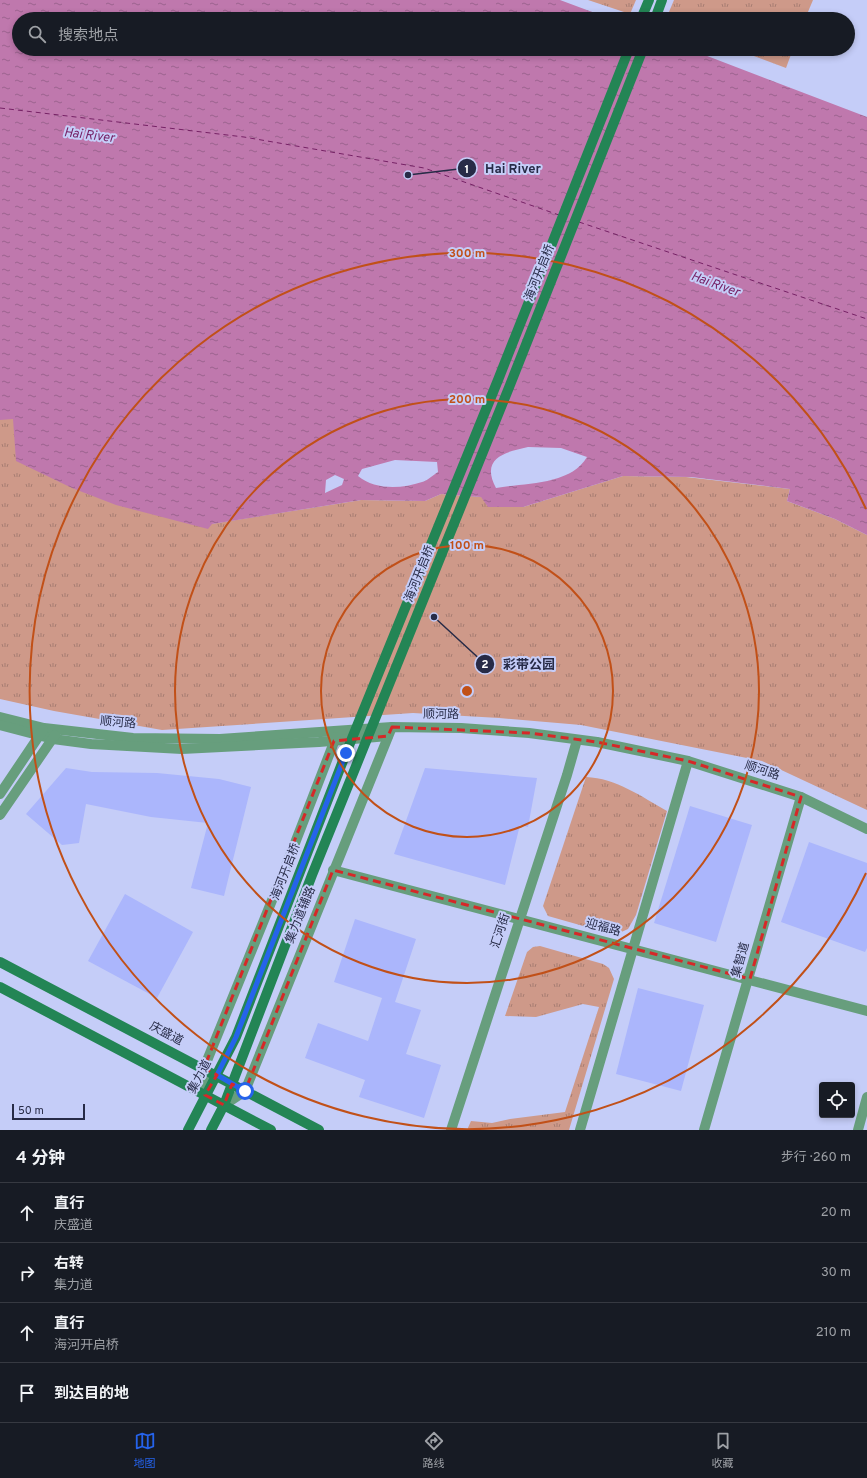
<!DOCTYPE html>
<html lang="zh">
<head>
<meta charset="utf-8">
<style>
  :root { --surface:#171b24; --page:#20242c; --text:#f1f3f6; --muted:#9ea1a6; --line:#363941; --accent:#2563eb }
  body { margin:0; font-family:Overpass,"Noto Sans SC",sans-serif; background:var(--page); color:var(--text) }
  .controls { position:absolute; right:12px; bottom:12px; display:grid; overflow:hidden; border-radius:4px; box-shadow:0 2px 6px #0003 }
  .controls button { width:36px; height:36px; display:grid; place-items:center; padding:0; border:0; border-bottom:1px solid var(--line); background:var(--surface); color:var(--text); font:20px sans-serif }
  .scale { position:absolute; left:12px; bottom:10px; width:73px; box-sizing:border-box; padding-left:4px; border:2px solid #272b47; border-top:0; font-size:11px; line-height:14px; white-space:nowrap; color:#272b47; -webkit-text-stroke:3px #c5cdf8; paint-order:stroke }
  .stop { position:absolute; width:12px; height:12px; margin:-9px; border:3px solid #2563eb; border-radius:50%; background:#fff }
  .stop.end { background:#2563eb; border-color:#fff; box-shadow:0 1px 4px #0008 }
  .list { margin:0; padding:0; list-style:none }
  h2 { display:flex; justify-content:space-between; align-items:center; height:52px; margin:0; padding:0 16px; font-size:17px }
  h2 small { font-size:13px; font-weight:400; color:var(--muted) }
  .list li { display:grid; grid-template-columns:26px 1fr auto; gap:12px; align-items:center; box-sizing:border-box; height:60px; padding:0 16px; border-top:1px solid var(--line) }
  .list b { display:block; font-size:15px; white-space:nowrap }
  .list p { margin:0; font-size:13px; white-space:nowrap; color:var(--muted) }
  .list em { font-size:13px; font-style:normal; color:var(--muted) }
  .icon { flex:none; width:22px; height:22px; fill:none; stroke:currentColor; stroke-width:2; stroke-linecap:round; stroke-linejoin:round }
  .map { position:relative; flex:none; width:867px; height:1130px; overflow:hidden }
  .search { position:absolute; background:var(--surface); box-shadow:0 2px 6px #0003; left:12px; right:12px; top:12px; height:44px; display:flex; align-items:center; gap:10px; box-sizing:border-box; padding:0 14px; border-radius:22px; color:var(--muted); font-size:15px }
  .sheet { height:292px; background:var(--surface) }
  nav { display:flex; justify-content:space-around; align-items:center; box-sizing:border-box; height:56px; border-top:1px solid var(--line); background:var(--surface); font-size:11px; color:var(--muted) }
  nav a { display:grid; justify-items:center; gap:2px }
  nav .on { color:var(--accent) }
  .map>svg:first-child { display:block }
</style>
</head>
<body>
<div class="map">
<svg width="867" height="1130" viewBox="0 0 867 1130">
  <defs>
    <pattern id="park-tufts" width="24" height="20" patternUnits="userSpaceOnUse"><rect width="24" height="20" fill="#ce9989"/><path d="M3 7l-1-3M5 7V3M7 7l1-3M15 17l-1-3M17 17v-4M19 17l1-3" fill="none" stroke="#a77d72"/></pattern>
    <pattern id="water-ripples" width="26" height="14" patternUnits="userSpaceOnUse"><rect width="26" height="14" fill="#bf78ad"/><path d="M2 4q2-2 4 0t4 0M15 11q2-2 4 0t4 0" fill="none" stroke="#9b638f"/></pattern>
  </defs>
  <rect width="100%" height="100%" fill="#c5cdf8"/>
  <!-- park -->
  <g fill="url(#park-tufts)">
    <polygon points="588,0 636,0 630,14"/>
    <polygon points="674,0 813,0 805,19 666,19"/>
    <polygon points="735,49 793,49 786,68"/>
    <polygon points="0,393 208,528 211,524 361,500 425,501 441,494 481,497 523,507 623,476 686,477 790,489 787,501 835,519 867,535 867,810 762,761 581,725 499,718 413,713 162,730 54,711 0,699"/>
    <path d="M586,777c30,1 56,20 81,34l-31,104 -8,14 -13,6 -67,-19 -5,-10z"/>
    <polygon points="540,946 603,964 609,968 614,979 569,1130 467,1130 471,1121 492,1123 510,1119 565,1112 599,1007 583,1004 536,1017 505,1016 527,952 533,947"/>
  </g>
  <!-- water -->
  <path fill="url(#water-ripples)" fill-rule="evenodd" d="M0,0h560l51,19h-592v30h670l178,68v418l-32,-16 -48,-18 3,-12 -99,-12 -68,-1 -100,31h-35l-7,-10 -40,-3 -16,7 -64,-1 -149,24 -4,5 -92,-24 -44,-17 -56,-27 -3,-42 -13,1zM528,447l33,1 26,9c-16,28 -62,26 -91,31 -16,-30 9,-36 32,-41zM395,460l42,2 1,10c-5,3 -11,9 -16,10 -21,7 -47,8 -64,-6l4,-7zM335,475l9,4 -2,6 -17,8 1,-13z"/>
  <g fill="none" stroke-linecap="round" stroke-linejoin="round">
    <!-- ferry -->
    <g stroke="#762165" stroke-width="1" stroke-dasharray="5 4" stroke-linecap="butt">
      <polyline points="0,108 244,137 424,168 559,215"/>
      <polyline points="579,222 867,319"/>
    </g>
  </g>
  <!-- building -->
  <g fill="#abb6fc">
    <polygon points="66,768 92,772 157,773 219,779 251,787 224,896 191,888 208,823 151,817 86,804 79,843 62,845 26,814"/>
    <polygon points="425,768 537,778 528,827 520,825 505,885 394,854"/>
    <polygon points="690,806 752,825 716,942 654,923"/>
    <polygon points="809,842 867,863 867,948 865,952 781,922"/>
    <polygon points="125,894 193,932 157,998 88,961"/>
    <polygon points="355,919 416,939 395,1002 421,1010 406,1054 441,1065 424,1118 359,1097 365,1080 305,1058 318,1023 368,1041 382,998 334,982"/>
    <polygon points="638,988 704,1005 681,1091 616,1074"/>
  </g>
  <g fill="none" stroke-linecap="round" stroke-linejoin="round">
    <!-- tertiary -->
    <g stroke="#679e7d" stroke-width="10">
      <polyline points="0,717 44,728 133,738 220,739 392,727 461,728 529,733 597,742 688,761 801,797 867,829"/>
      <polyline points="0,725 53,739 91,744 182,749 319,742 388,736"/>
      <polyline points="0,794 43,730"/>
      <polyline points="0,815 55,735"/>
      <polyline points="333,870 867,1011"/>
      <polyline points="205,1095 204,1068 290,856 336,737"/>
      <polyline points="224,1105 245,1091 392,727"/>
      <polyline points="451,1130 567,775 577,740"/>
      <polyline points="580,1130 688,761"/>
      <polyline points="704,1130 801,797"/>
      <polyline points="858,1130 867,1097"/>
    </g>
    <!-- secondary -->
    <g stroke="#238555" stroke-width="10">
      <polyline points="641,19 649,0"/>
      <polyline points="655,19 662,0"/>
      <polyline points="0,962 319,1130"/>
      <polyline points="0,987 271,1130"/>
      <polyline points="188,1130 236,1037 346,753 498,380 629,49"/>
      <polyline points="211,1130 224,1105 312,875 510,385 643,49"/>
    </g>
  </g>
  <g fill="none" stroke-linecap="round" stroke-linejoin="round">
    <!-- route -->
    <polyline stroke="#2563eb" stroke-width="5" points="245,1091 217,1075 236,1037 346,753"/>
  </g>
  <!-- marked area -->
  <path fill="none" stroke="#d62828" stroke-width="3" stroke-dasharray="8 5" stroke-linejoin="round" d="M392,727l137,6 68,9 91,19 113,36 -51,182 -417,-109 -88,221 -13,-7 -8,21 -19,-10 12,-20 -13,-7 130,-327 54,-5z"/>
  <!-- distance rings -->
  <g fill="none" stroke="#c15018" stroke-width="2">
    <circle cx="467" cy="691" r="146"/>
    <circle cx="467" cy="691" r="292"/>
    <path d="M866 873A438 438 0 1 1 866 509"/>
  </g>
  <g text-anchor="middle" dominant-baseline="central" stroke-width="4" stroke-linejoin="round" paint-order="stroke">
    <!-- street labels -->
    <g font-size="12" fill="#272b47" stroke="#c5cdf8">
      <text transform="translate(540 273) rotate(-68)">海河开启桥</text>
      <text transform="translate(420 574) rotate(-68)">海河开启桥</text>
      <text transform="translate(441 715) rotate(1)">顺河路</text>
      <text transform="translate(118 723) rotate(5)">顺河路</text>
      <text transform="translate(762 771) rotate(18)">顺河路</text>
      <text transform="translate(286 872) rotate(-69)">海河开启桥</text>
      <text transform="translate(301 915) rotate(-68)">集力道辅路</text>
      <text transform="translate(603 928) rotate(15)">迎福路</text>
      <text transform="translate(501 931) rotate(-72)">汇河街</text>
      <text transform="translate(741 960) rotate(-74)">集智道</text>
      <text transform="translate(166 1034) rotate(28)">庆盛道</text>
      <text transform="translate(200 1077) rotate(-62)">集力道</text>
    </g>
    <!-- water labels -->
    <g font-size="13" font-style="italic" fill="#762165" stroke="#c5cdf8">
      <text transform="translate(89 136) rotate(7)">Hai River</text>
      <text transform="translate(715 285) rotate(20)">Hai River</text>
    </g>
  </g>
  <circle cx="467" cy="691" r="6" fill="#c15018" stroke="#c5cdf8" stroke-width="2"/>
  <g font-size="12" text-anchor="middle" font-weight="bold" fill="#c15018" stroke="#c5cdf8" stroke-width="4" stroke-linejoin="round" paint-order="stroke">
    <text x="467" y="257">300 m</text>
    <text x="467" y="403">200 m</text>
    <text x="467" y="549">100 m</text>
  </g>
  <!-- callouts -->
  <path fill="none" stroke="#272b47" stroke-width="1.5" d="M408 175L467 168M434 617L485 664"/>
  <g fill="#272b47" stroke="#c5cdf8" stroke-width="1.5">
    <circle cx="408" cy="175" r="4"/>
    <circle cx="434" cy="617" r="4"/>
    <circle cx="467" cy="168" r="10"/>
    <circle cx="485" cy="664" r="10"/>
  </g>
  <g font-size="12" text-anchor="middle" font-weight="bold" fill="#fff">
    <text x="467" y="173">1</text>
    <text x="485" y="668">2</text>
  </g>
  <g font-size="13" text-anchor="middle" font-weight="bold" fill="#272b47" stroke="#c5cdf8" stroke-width="4" stroke-linejoin="round" paint-order="stroke">
    <text x="513" y="173">Hai River</text>
    <text x="529" y="669">彩带公园</text>
  </g>
</svg>
<div class="controls">
<button><svg class="icon" aria-label="locate" viewBox="0 0 24 24"><circle cx="12" cy="12" r="6"/><path d="M12 2v4M12 18v4M2 12h4M18 12h4"/></svg></button>
</div>
<div class="scale">50 m</div>
<div class="stop" style="left:245px;top:1091px"></div>
<div class="stop end" style="left:346px;top:753px"></div>
<div class="search"><svg class="icon" aria-label="search" viewBox="0 0 24 24"><circle cx="10" cy="10" r="6"/><path d="M15 15l6 6"/></svg>搜索地点</div>
</div>
<section class="sheet">
<h2>4 分钟<small>步行 · 260 m</small></h2>
<ul class="list">
<li><svg class="icon" aria-label="ahead" viewBox="0 0 24 24"><path d="M12 20V5M6 11l6-6 6 6"/></svg><div><b>直行</b><p>庆盛道</p></div><em>20 m</em></li>
<li><svg class="icon" aria-label="right" viewBox="0 0 24 24"><path d="M7 20v-9h11M14 6l5 5-5 5"/></svg><div><b>右转</b><p>集力道</p></div><em>30 m</em></li>
<li><svg class="icon" aria-label="ahead" viewBox="0 0 24 24"><path d="M12 20V5M6 11l6-6 6 6"/></svg><div><b>直行</b><p>海河开启桥</p></div><em>210 m</em></li>
<li><svg class="icon" aria-label="arrive" viewBox="0 0 24 24"><path d="M6 21V4h12l-3 4 3 4H6"/></svg><div><b>到达目的地</b></div></li>
</ul>
</section>
<nav>
<a class="on"><svg class="icon" aria-label="map" viewBox="0 0 24 24"><path d="M3 6l6-2 6 2 6-2v14l-6 2-6-2-6 2zM9 4v14M15 6v14"/></svg>地图</a>
<a><svg class="icon" aria-label="directions" viewBox="0 0 24 24"><path d="M12 3l9 9-9 9-9-9zM9 14v-3h6M13 9l2 2-2 2"/></svg>路线</a>
<a><svg class="icon" aria-label="saved" viewBox="0 0 24 24"><path d="M7 4h10v16l-5-4-5 4z"/></svg>收藏</a>
</nav>
</body>
</html>
